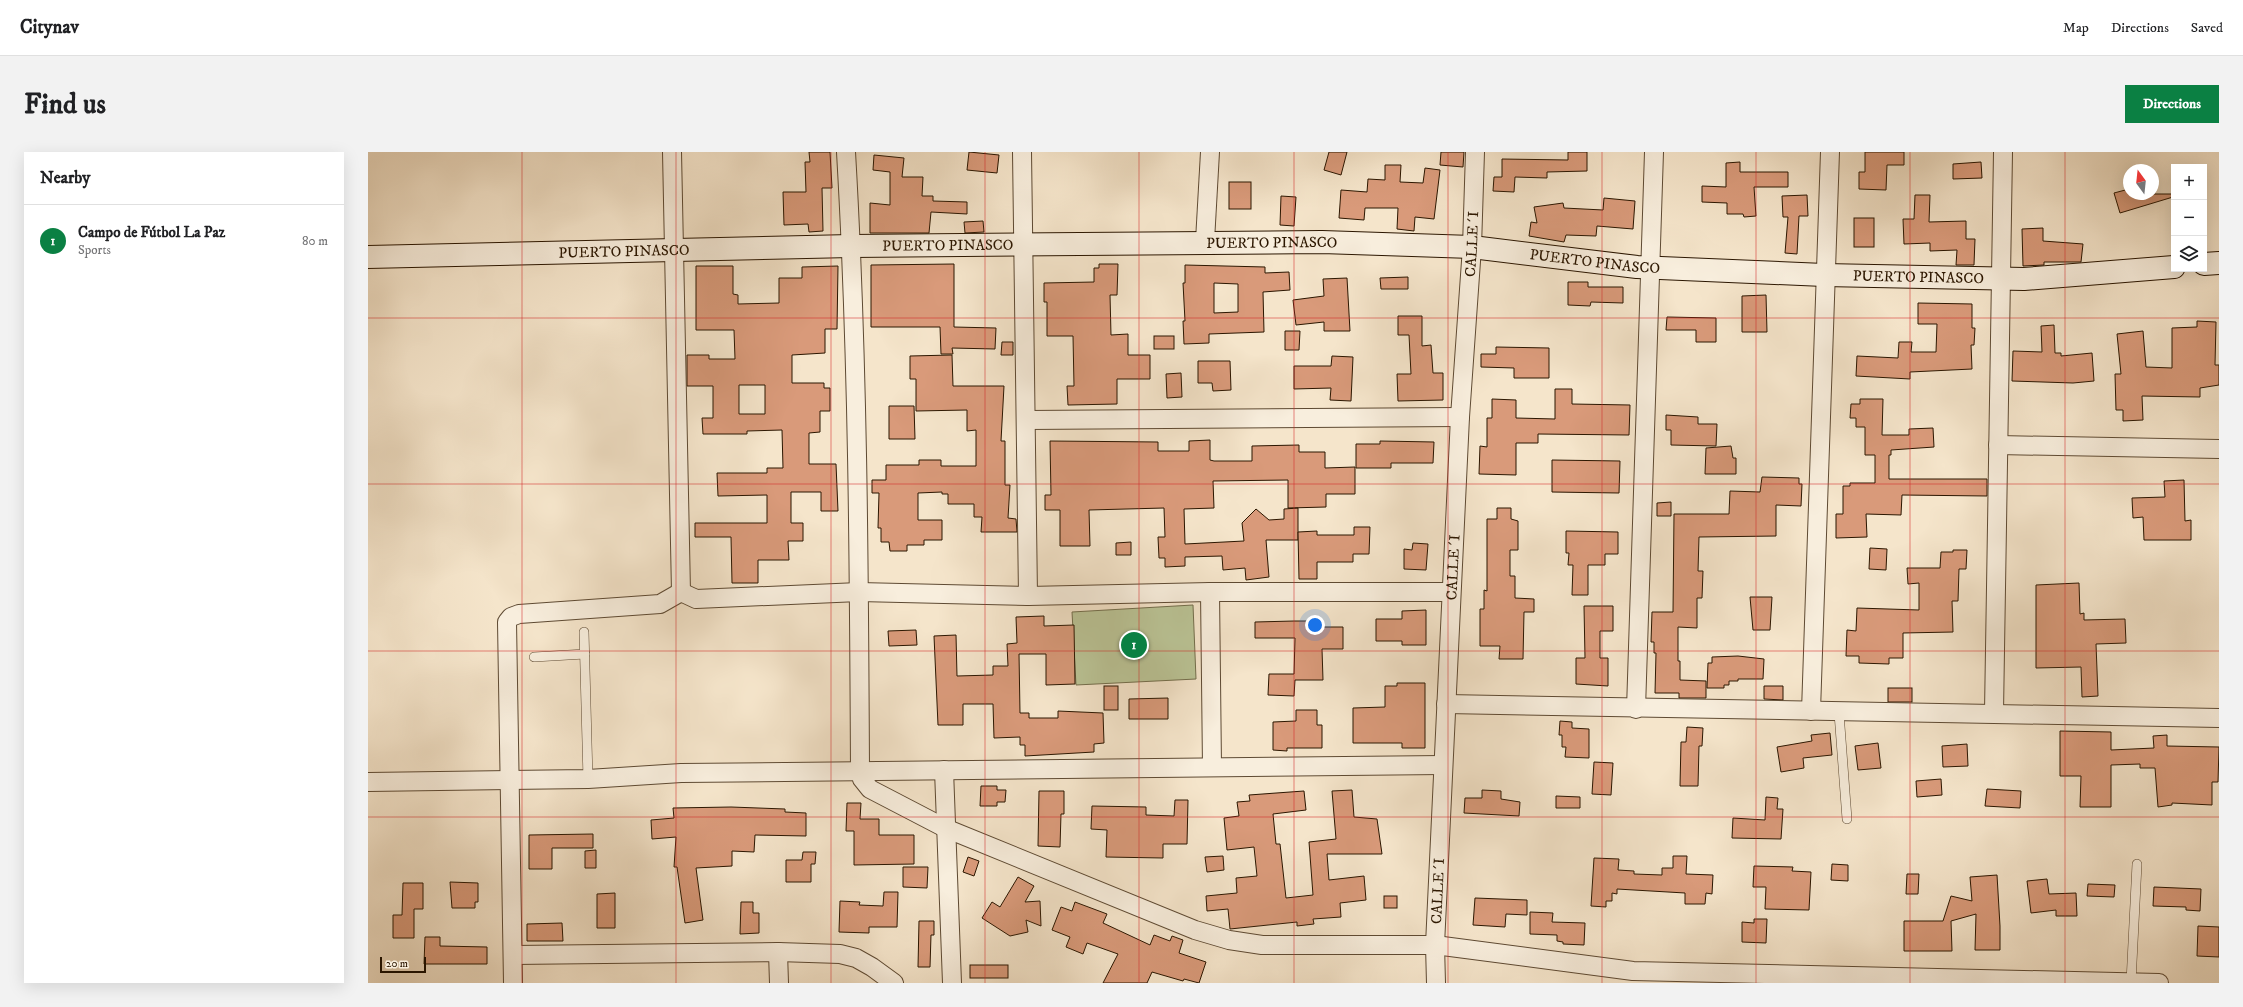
<!DOCTYPE html>
<html lang="en">
<head>
<meta charset="utf-8">
<style>
  :root { --surface:#fff; --page:#f2f2f2; --text:#202124; --muted:#757577; --line:#e0e0e0; --accent:#0b8043 }
  body { margin:0; font-family:"IM FELL DW Pica",serif; background:var(--page); color:var(--text) }
  .controls { position:absolute; right:12px; top:12px; display:grid; overflow:hidden; border-radius:0px; box-shadow:0 4px 16px #0002 }
  .controls button { width:36px; height:36px; display:grid; place-items:center; padding:0; border:0; border-bottom:1px solid var(--line); background:var(--surface); color:var(--text); font:20px sans-serif }
  .compass { position:absolute; left:1755px; top:12px; width:36px; height:36px; border-radius:50%; background:var(--surface); box-shadow:0 4px 16px #0002; rotate:345deg }
  .scale { position:absolute; left:12px; bottom:10px; width:46px; box-sizing:border-box; padding-left:4px; border:2px solid #2b1600; border-top:0; font-size:11px; line-height:14px; white-space:nowrap; color:#2b1600; -webkit-text-stroke:3px #f8eedd; paint-order:stroke }
  .you { position:absolute; left:947px; top:473px; width:14px; height:14px; margin:-10px; border:3px solid #fff; border-radius:50%; background:#1a73e8; box-shadow:0 0 0 6px #1a73e833 }
  .badge { display:grid; place-items:center; width:26px; height:26px; border-radius:50%; background:var(--accent); color:#fff; font-size:13px; font-weight:700 }
  .pin { position:absolute; translate:-50% -50%; border:2px solid #fff; box-shadow:0 1px 4px #0006 }
  .list { margin:0; padding:0; list-style:none }
  h2 { display:flex; justify-content:space-between; align-items:center; height:52px; margin:0; padding:0 16px; font-size:17px }
  h2 small { font-size:13px; font-weight:400; color:var(--muted) }
  .list li { display:grid; grid-template-columns:26px 1fr auto; gap:12px; align-items:center; box-sizing:border-box; height:72px; padding:0 16px; border-top:1px solid var(--line) }
  .list b { display:block; font-size:15px; white-space:nowrap }
  .list p { margin:0; font-size:13px; white-space:nowrap; color:var(--muted) }
  .list em { font-size:13px; font-style:normal; color:var(--muted) }
  .icon { flex:none; width:22px; height:22px; fill:none; stroke:currentColor; stroke-width:2; stroke-linecap:round; stroke-linejoin:round }
  .map { position:relative; flex:none; width:1851px; height:831px; overflow:hidden; border-radius:0px }
  header { display:flex; align-items:center; gap:24px; box-sizing:border-box; height:56px; padding:0 20px; background:var(--surface); border-bottom:1px solid var(--line) }
  header strong { font-size:19px }
  nav { display:flex; gap:22px; margin-inline-start:auto; font-size:14px }
  .intro { display:flex; align-items:center; justify-content:space-between; box-sizing:border-box; height:96px; padding:0 24px }
  h1 { margin:0; font-size:28px }
  .button { padding:10px 18px; border-radius:0px; background:var(--accent); color:#fff; font-size:14px; font-weight:700 }
  main { display:flex; gap:24px; padding:0 24px }
  aside { flex:1; background:var(--surface); border-radius:0px; box-shadow:0 4px 16px #0002 }
  .map>svg:first-child { display:block }
</style>
</head>
<body>
<header>
<strong>Citynav</strong>
<nav><a>Map</a><a>Directions</a><a>Saved</a></nav>
</header>
<div class="intro"><h1>Find us</h1><a class="button">Directions</a></div>
<main>
<aside>
<h2>Nearby<small></small></h2>
<ul class="list">
<li><span class="badge">1</span><div><b>Campo de Fútbol La Paz</b><p>Sports</p></div><em>80 m</em></li>
</ul>
</aside>
<div class="map">
<svg width="1851" height="831" viewBox="0 0 1851 831">
  <rect width="100%" height="100%" fill="#f5e5cb"/>
  <filter id="stains"><feTurbulence type="fractalNoise" baseFrequency=".005" numOctaves="4"/><feColorMatrix values="0 0 0 0 .2 0 0 0 0 .09 0 0 0 0 .02 0 0 0 .5 -.17"/></filter>
  <radialGradient id="worn" r=".72"><stop offset=".6" stop-color="#630" stop-opacity="0"/><stop offset="1" stop-color="#630" stop-opacity=".3"/></radialGradient>
  <!-- garden -->
  <polygon fill="#bbc597" stroke="#736e4c" points="825,453 828,527 708,533 704,460"/>
  <!-- building -->
  <g fill="#d99a7a" stroke="#2b1600" fill-rule="evenodd">
    <polygon points="441,0 462,0 464,36 454,36 455,79 441,80 440,72 416,73 415,40 438,40 437,10 442,10"/>
    <polygon points="601,0 631,3 629,21 599,18"/>
    <polygon points="961,0 979,0 973,23 956,18"/>
    <polygon points="1073,0 1096,0 1095,15 1072,13"/>
    <polygon points="1200,0 1219,0 1219,19 1179,20 1179,26 1147,25 1146,40 1125,39 1126,25 1134,25 1134,7 1200,8"/>
    <polygon points="1497,0 1536,0 1536,13 1519,13 1518,38 1491,37 1491,20 1497,20"/>
    <polygon points="506,3 536,6 534,25 555,25 554,44 565,44 565,49 599,50 599,62 563,60 561,81 502,81 502,51 522,53 522,20 505,18"/>
    <polygon points="1372,10 1372,20 1420,20 1420,35 1386,35 1388,64 1376,65 1375,62 1359,62 1359,51 1334,50 1334,34 1358,35 1358,11"/>
    <polygon points="1613,10 1614,26 1585,27 1585,12"/>
    <polygon points="1017,13 1033,13 1032,30 1055,31 1057,16 1072,18 1066,67 1047,65 1046,79 1029,77 1030,56 997,56 996,68 971,66 973,38 999,40 1000,27 1017,28"/>
    <rect x="861" y="30" width="22" height="27"/>
    <polygon points="1761,37 1761,42 1804,42 1805,45 1752,61 1746,41"/>
    <polygon points="1439,43 1440,64 1431,64 1429,102 1417,101 1420,65 1415,65 1414,44"/>
    <polygon points="1547,43 1562,43 1561,70 1598,69 1598,87 1607,87 1606,113 1588,113 1589,98 1562,99 1562,91 1536,92 1535,67 1546,67"/>
    <polygon points="913,44 928,45 926,74 912,73"/>
    <polygon points="1236,46 1267,49 1265,77 1229,74 1228,84 1198,83 1196,90 1161,84 1163,70 1169,71 1166,55 1195,51 1196,56 1235,58"/>
    <rect x="1486" y="66" width="20" height="29"/>
    <polygon points="615,69 616,80 597,81 596,70"/>
    <polygon points="1675,76 1675,89 1715,92 1713,110 1676,110 1676,113 1655,114 1654,77"/>
    <polygon points="586,112 586,175 628,176 627,197 584,196 585,202 573,202 572,175 503,175 503,113"/>
    <polygon points="731,112 750,112 749,143 742,143 743,183 760,182 760,203 782,203 782,227 749,227 749,252 700,253 699,234 706,234 705,184 679,184 679,150 676,150 676,131 726,130 726,116 731,116"/>
    <path d="M817,113l80,2v6l24,-1 1,18 -27,2 1,40 -55,2v9l-25,1 -1,-23h2l-2,-38h2zM846,131l24,1v28l-24,1z"/>
    <path d="M328,114h37v28l5,1v9l41,-1v-25h23v-11l36,-1 -1,63h-12v24l-33,2v28h32v5h6v23h-10v21l-11,1v31h27l2,47h-17v-19h-30v31h12v18h-15l1,19h-31v23h-26l-1,-46h-36v-14h72v-28l-49,1 -1,-23h50v-5h16l-1,-38 -35,1v3h-44l-1,-16h11v-32h-26v-31h22v4h26l-1,-29h-38zM371,233h26v29h-26z"/>
    <polygon points="1040,125 1040,137 1013,137 1012,126"/>
    <polygon points="979,126 982,179 956,179 956,170 928,173 925,148 956,144 955,127"/>
    <polygon points="1200,130 1220,130 1220,135 1255,135 1255,151 1223,150 1222,154 1200,153"/>
    <polygon points="1398,143 1399,180 1374,180 1374,144"/>
    <polygon points="1550,151 1604,152 1604,176 1607,176 1606,193 1603,193 1604,217 1542,220 1542,227 1488,224 1489,204 1530,206 1531,190 1544,190 1543,200 1568,200 1569,172 1550,172"/>
    <polygon points="1030,164 1054,164 1054,194 1063,193 1065,221 1075,221 1075,248 1030,249 1029,222 1043,222 1041,183 1030,183"/>
    <polygon points="1299,165 1348,166 1348,190 1328,190 1328,178 1298,178"/>
    <polygon points="1829,169 1848,170 1847,213 1851,213 1851,233 1832,236 1832,245 1774,244 1775,268 1755,269 1755,258 1748,258 1747,222 1753,222 1749,182 1775,179 1778,215 1804,216 1804,176 1829,175"/>
    <polygon points="1686,173 1687,201 1693,201 1693,204 1724,201 1726,229 1705,231 1644,229 1645,199 1674,200 1673,174"/>
    <polygon points="917,179 932,179 931,198 917,198"/>
    <rect x="786" y="184" width="20" height="13"/>
    <polygon points="634,190 645,190 645,203 633,203"/>
    <polygon points="1128,195 1181,196 1181,226 1146,226 1146,216 1113,215 1113,202 1128,202"/>
    <polygon points="584,203 585,234 636,234 633,289 637,289 637,333 642,333 640,366 648,367 649,380 613,380 614,365 606,365 606,352 580,352 580,342 574,342 574,340 550,341 550,368 574,368 574,388 556,388 556,393 539,393 539,399 522,399 521,390 513,390 513,376 510,376 511,341 504,341 504,328 518,328 518,313 551,313 551,308 573,308 573,314 608,314 608,278 599,279 599,258 548,259 548,227 542,227 542,204"/>
    <polygon points="964,204 985,205 983,249 962,248 963,236 926,237 926,214 963,214"/>
    <polygon points="830,209 862,209 863,238 845,239 844,231 830,231"/>
    <polygon points="813,221 814,245 799,246 798,222"/>
    <polygon points="1187,237 1204,237 1204,252 1262,253 1261,283 1170,282 1170,291 1148,291 1148,323 1111,322 1112,294 1119,295 1119,266 1124,266 1124,247 1148,248 1148,266 1187,267"/>
    <polygon points="1492,247 1515,247 1514,283 1541,283 1541,277 1565,276 1566,295 1523,298 1523,303 1521,303 1521,327 1619,327 1619,344 1534,343 1533,363 1498,362 1499,385 1468,386 1468,362 1475,362 1475,334 1482,334 1482,331 1507,331 1507,303 1497,303 1497,275 1488,275 1488,266 1482,266 1483,252 1492,252"/>
    <polygon points="521,254 546,254 547,287 521,287"/>
    <polygon points="1298,263 1330,265 1330,272 1349,272 1348,294 1303,293 1303,278 1298,278"/>
    <polygon points="842,288 842,308 846,309 884,309 884,294 931,293 931,300 957,300 957,316 987,315 987,342 958,342 958,355 920,356 920,328 845,329 846,356 816,357 817,392 876,389 874,371 888,357 901,368 916,367 916,357 930,356 930,388 898,388 901,425 878,428 877,416 855,418 854,404 817,405 817,414 797,415 797,406 791,406 790,385 797,385 796,356 721,358 722,394 692,394 692,358 677,358 677,343 683,343 682,289 790,290 790,299 821,299 821,289"/>
    <polygon points="1012,289 1066,290 1065,311 1023,311 1023,316 988,316 988,292 1012,292"/>
    <polygon points="1363,294 1365,306 1368,306 1368,322 1337,322 1338,296"/>
    <polygon points="1184,308 1252,309 1251,341 1184,340"/>
    <polygon points="1394,325 1431,326 1431,332 1434,332 1433,354 1408,353 1408,384 1331,385 1330,419 1335,419 1334,446 1329,446 1329,476 1310,475 1310,509 1312,509 1312,528 1338,529 1338,546 1311,546 1311,541 1287,541 1288,501 1286,501 1286,490 1283,490 1284,460 1305,460 1306,362 1361,362 1362,339 1392,340"/>
    <polygon points="1816,328 1817,369 1823,368 1823,388 1776,388 1775,365 1765,366 1764,346 1797,345 1796,329"/>
    <polygon points="1303,350 1303,364 1289,364 1289,351"/>
    <polygon points="1129,356 1143,356 1143,367 1150,369 1150,398 1142,398 1142,424 1147,424 1147,446 1166,447 1166,460 1156,460 1155,507 1131,507 1132,494 1112,494 1112,457 1116,457 1116,438 1119,439 1119,367 1129,367"/>
    <polygon points="986,375 1002,375 1001,402 985,402 985,410 949,410 949,427 931,427 930,380 949,379 949,383 986,383"/>
    <polygon points="1198,379 1250,380 1250,402 1237,402 1237,413 1220,413 1220,443 1204,443 1205,413 1200,413 1201,401 1198,401"/>
    <polygon points="763,390 763,403 748,403 748,391"/>
    <polygon points="1045,391 1060,392 1058,418 1036,417 1036,397 1044,398"/>
    <polygon points="1502,396 1519,397 1518,418 1501,417"/>
    <polygon points="1585,398 1599,398 1598,417 1591,417 1590,449 1584,449 1585,480 1535,481 1535,506 1521,506 1521,512 1491,511 1491,504 1478,504 1479,478 1488,479 1489,456 1551,458 1551,431 1540,432 1539,416 1572,416 1573,400 1585,400"/>
    <polygon points="1711,431 1712,462 1716,461 1716,468 1757,467 1758,491 1728,492 1730,544 1714,545 1713,515 1668,516 1668,433"/>
    <polygon points="1382,445 1404,445 1402,478 1385,478"/>
    <polygon points="1216,454 1245,454 1245,479 1232,479 1232,506 1240,506 1240,534 1208,532 1208,506 1217,506"/>
    <polygon points="1058,458 1058,493 1034,493 1034,489 1008,489 1008,467 1034,467 1034,459"/>
    <polygon points="676,464 676,474 706,473 707,532 678,533 678,502 651,502 652,561 661,561 661,566 690,566 690,559 735,561 736,591 726,592 726,600 657,604 657,593 652,593 652,585 626,586 625,552 595,552 595,573 570,573 566,484 588,483 589,524 625,523 625,514 640,514 639,492 649,491 648,465"/>
    <polygon points="926,469 946,469 946,475 975,475 975,497 954,497 955,528 927,528 926,544 900,543 901,522 926,522 927,486 887,486 887,470"/>
    <polygon points="548,478 549,493 521,494 520,479"/>
    <polygon points="1370,504 1396,507 1395,527 1370,527 1370,529 1361,529 1361,533 1356,533 1356,536 1339,536 1340,511 1344,511 1344,505"/>
    <polygon points="1029,531 1057,531 1057,596 1034,596 1034,591 985,591 985,556 1017,555 1017,534 1029,534"/>
    <rect x="736" y="534" width="14" height="24"/>
    <polygon points="1396,534 1415,534 1415,548 1396,547"/>
    <rect x="1520" y="536" width="24" height="14"/>
    <polygon points="800,546 800,567 761,567 761,547"/>
    <polygon points="928,558 949,558 949,573 954,573 954,596 919,596 919,599 905,598 905,570 928,569"/>
    <polygon points="1192,569 1204,570 1204,576 1221,577 1221,606 1197,605 1198,595 1194,595 1194,583 1191,583"/>
    <polygon points="1319,575 1335,576 1334,594 1331,594 1330,634 1312,634 1313,590 1318,590"/>
    <polygon points="1692,579 1743,580 1743,598 1786,596 1785,584 1799,583 1799,594 1851,595 1850,630 1844,630 1844,653 1804,651 1804,653 1790,655 1787,616 1772,616 1772,612 1743,613 1743,655 1712,655 1713,624 1692,624"/>
    <polygon points="1462,581 1464,603 1435,606 1436,616 1413,620 1409,595 1444,589 1443,583"/>
    <polygon points="1510,591 1513,616 1490,618 1487,594"/>
    <polygon points="1599,592 1600,614 1575,615 1574,594"/>
    <polygon points="1226,610 1245,611 1243,643 1224,642"/>
    <polygon points="1573,627 1574,643 1549,645 1548,629"/>
    <polygon points="613,634 629,634 629,638 638,638 637,650 629,650 629,654 612,654"/>
    <polygon points="1619,637 1653,639 1652,656 1617,654"/>
    <polygon points="984,638 986,665 1009,667 1014,702 959,702 961,728 996,724 998,748 972,751 973,765 945,767 946,772 929,774 929,770 862,777 860,757 839,759 838,744 869,741 868,726 889,724 886,695 859,698 856,666 871,664 869,650 882,649 881,643 936,639 938,658 905,662 908,692 912,692 918,746 945,743 941,690 968,687 964,639"/>
    <polygon points="1114,638 1133,639 1133,647 1152,650 1151,664 1096,661 1097,646 1114,646"/>
    <polygon points="671,639 696,639 696,662 693,662 692,695 670,694"/>
    <polygon points="1188,644 1212,645 1212,656 1188,656"/>
    <polygon points="1398,645 1410,646 1409,657 1415,657 1413,687 1364,686 1365,666 1397,668"/>
    <polygon points="807,648 820,648 819,692 795,692 795,706 738,705 739,678 723,677 724,654 778,655 778,663 806,664"/>
    <polygon points="479,651 493,651 492,667 511,667 511,683 546,683 546,712 486,713 486,679 478,679"/>
    <polygon points="363,655 417,657 417,660 438,661 438,684 387,683 386,700 364,699 364,714 328,716 335,768 317,771 309,715 306,715 308,685 284,687 283,668 306,666 305,656"/>
    <polygon points="225,682 225,696 184,696 184,717 161,717 161,683"/>
    <polygon points="228,698 228,716 217,716 217,699"/>
    <polygon points="435,700 448,700 447,712 443,712 443,730 418,730 418,708 434,708"/>
    <polygon points="855,704 856,718 839,720 837,705"/>
    <polygon points="1305,704 1319,704 1318,722 1345,723 1344,742 1338,741 1337,752 1317,752 1317,741 1249,737 1249,742 1244,741 1244,749 1238,749 1238,755 1223,754 1226,706 1251,707 1250,718 1266,719 1266,722 1294,723 1294,716 1305,716"/>
    <polygon points="600,705 611,709 606,724 595,720"/>
    <polygon points="1464,712 1480,713 1480,729 1463,728"/>
    <polygon points="1386,714 1425,715 1424,719 1443,720 1441,758 1397,757 1398,735 1385,735"/>
    <polygon points="535,715 560,715 559,736 535,735"/>
    <polygon points="1539,722 1551,722 1550,742 1538,742"/>
    <polygon points="1629,723 1632,774 1632,798 1607,798 1608,762 1583,769 1584,799 1536,799 1536,769 1575,769 1583,744 1604,749 1602,725"/>
    <polygon points="650,725 666,734 657,750 672,749 673,774 658,768 660,780 642,784 614,766 624,750 632,755"/>
    <polygon points="1679,727 1681,742 1708,741 1709,764 1688,764 1688,758 1663,761 1659,729"/>
    <polygon points="82,730 110,731 110,750 107,750 107,756 84,756"/>
    <polygon points="35,731 55,731 55,757 46,757 46,786 25,786 25,763 34,763"/>
    <polygon points="1720,732 1747,733 1746,745 1719,744"/>
    <polygon points="1786,735 1833,737 1832,759 1818,758 1818,755 1785,754"/>
    <polygon points="516,740 530,740 529,775 501,775 501,781 471,780 472,749 492,750 491,753 515,754"/>
    <polygon points="247,741 247,776 229,776 229,742"/>
    <rect x="1016" y="744" width="13" height="12"/>
    <polygon points="1107,746 1159,748 1159,763 1138,762 1137,775 1105,773"/>
    <polygon points="373,750 385,750 385,761 391,761 391,781 372,782"/>
    <polygon points="707,750 739,762 735,771 782,793 786,783 802,789 804,784 815,788 811,801 838,810 831,831 816,827 815,829 784,820 779,831 735,831 750,802 719,791 715,802 698,795 702,785 684,778 693,755 704,759"/>
    <polygon points="1162,760 1185,761 1184,770 1217,771 1216,793 1195,792 1195,790 1189,789 1189,783 1162,782"/>
    <polygon points="1386,767 1399,767 1398,791 1374,790 1374,770 1386,771"/>
    <polygon points="551,769 566,769 566,783 563,783 562,815 550,815"/>
    <polygon points="194,771 195,789 159,789 159,772"/>
    <polygon points="1830,774 1851,775 1851,805 1829,804"/>
    <polygon points="57,785 72,785 72,794 119,795 119,812 56,812"/>
    <rect x="602" y="813" width="38" height="13"/>
  </g>
  <g fill="none" stroke-linecap="round" stroke-linejoin="round">
    <defs>
      <g id="lane">
        <polyline points="216,480 220,627"/>
        <polyline points="166,505 217,502"/>
        <polyline points="1471,561 1479,667"/>
        <polyline points="1763,830 1769,712"/>
      </g>
      <g id="street">
        <polyline points="304,0 313,440"/>
        <path d="M478,0c12,206 13,413 14,619l2,8 8,10 75,39 250,102 34,10 33,5h173l198,26 526,12"/>
        <polyline points="837,89 842,0"/>
        <polyline points="659,268 1092,265"/>
        <polyline points="1630,293 1851,297"/>
        <polyline points="313,440 328,447 491,440 660,444 654,0"/>
        <polyline points="842,440 844,615"/>
        <polyline points="660,444 842,440 1083,440"/>
        <polyline points="1078,552 1851,566"/>
        <polyline points="1268,557 1286,0"/>
        <polyline points="1443,559 1462,0"/>
        <polyline points="1626,560 1635,0"/>
        <polyline points="576,618 584,831"/>
        <polyline points="0,630 220,627 313,621 1075,613"/>
        <polyline points="410,800 411,831"/>
        <polyline points="145,803 410,800 472,802 488,806 504,815 526,831"/>
        <polyline points="145,831 139,470 143,465 151,462 292,452 313,440"/>
        <path id="s1" d="M1068,831l-1,-38 25,-528 12,-170 3,-95"/>
      </g>
      <g id="secondary">
        <path id="s2" d="M0,105l483,-11 471,-4 150,5 165,20 187,8 200,4 150,-12"/>
        <polyline points="1836,112 1851,111"/>
      </g>
    </defs>
    <!-- lane casing -->
    <use href="#lane" stroke="#5e4a33" stroke-width="10"/>
    <!-- street casing -->
    <use href="#street" stroke="#5e4a33" stroke-width="20"/>
    <!-- secondary casing -->
    <use href="#secondary" stroke="#2b1600" stroke-width="24"/>
    <!-- lane -->
    <use href="#lane" stroke="#f8eedd" stroke-width="9"/>
    <!-- street -->
    <use href="#street" stroke="#f8eedd" stroke-width="18"/>
    <!-- secondary -->
    <use href="#secondary" stroke="#f8eedd" stroke-width="22"/>
  </g>
  <!-- grid -->
  <path fill="none" stroke="#d62828" stroke-width="1" stroke-opacity="0.55" d="M154,0v831M308,0v831M463,0v831M617,0v831M771,0v831M926,0v831M1080,0v831M1234,0v831M1388,0v831M1542,0v831M1697,0v831M0,166h1851M0,332h1851M0,499h1851M0,665h1851"/>
  <g text-anchor="middle" dominant-baseline="central" stroke-width="3" stroke-linejoin="round" paint-order="stroke">
    <!-- street labels -->
    <g font-size="15" fill="#2b1600" stroke="#f8eedd">
      <text stroke="none"><textPath href="#s2" startOffset="904">PUERTO PINASCO</textPath></text>
      <text stroke="none"><textPath href="#s1" startOffset="740">CALLE´I</textPath></text>
      <text stroke="none"><textPath href="#s2" startOffset="580">PUERTO PINASCO</textPath></text>
      <text stroke="none"><textPath href="#s2" startOffset="256">PUERTO PINASCO</textPath></text>
      <text stroke="none"><textPath href="#s2" startOffset="1228">PUERTO PINASCO</textPath></text>
      <text stroke="none"><textPath href="#s2" startOffset="1552">PUERTO PINASCO</textPath></text>
      <text stroke="none"><textPath href="#s1" startOffset="416">CALLE´I</textPath></text>
      <text stroke="none"><textPath href="#s1" startOffset="92">CALLE´I</textPath></text>
    </g>
  </g>
  <rect width="100%" height="100%" filter="url(#stains)"/>
  <rect width="100%" height="100%" fill="url(#worn)"/>
</svg>
<div class="controls">
<button>+</button>
<button>−</button>
<button><svg class="icon" aria-label="layers" viewBox="0 0 24 24"><path d="M12 4l9 5-9 5-9-5zM3 14l9 5 9-5"/></svg></button>
</div>
<svg class="compass" viewBox="-18 -18 36 36"><path d="M0-13l5 13h-10z" fill="#e53935"/><path d="M0 13l5-13h-10z" fill="#757577"/></svg>
<div class="scale">20 m</div>
<div class="you"></div>
<div class="pin badge" style="left:766px;top:493px">1</div>
</div>
</main>
</body>
</html>
